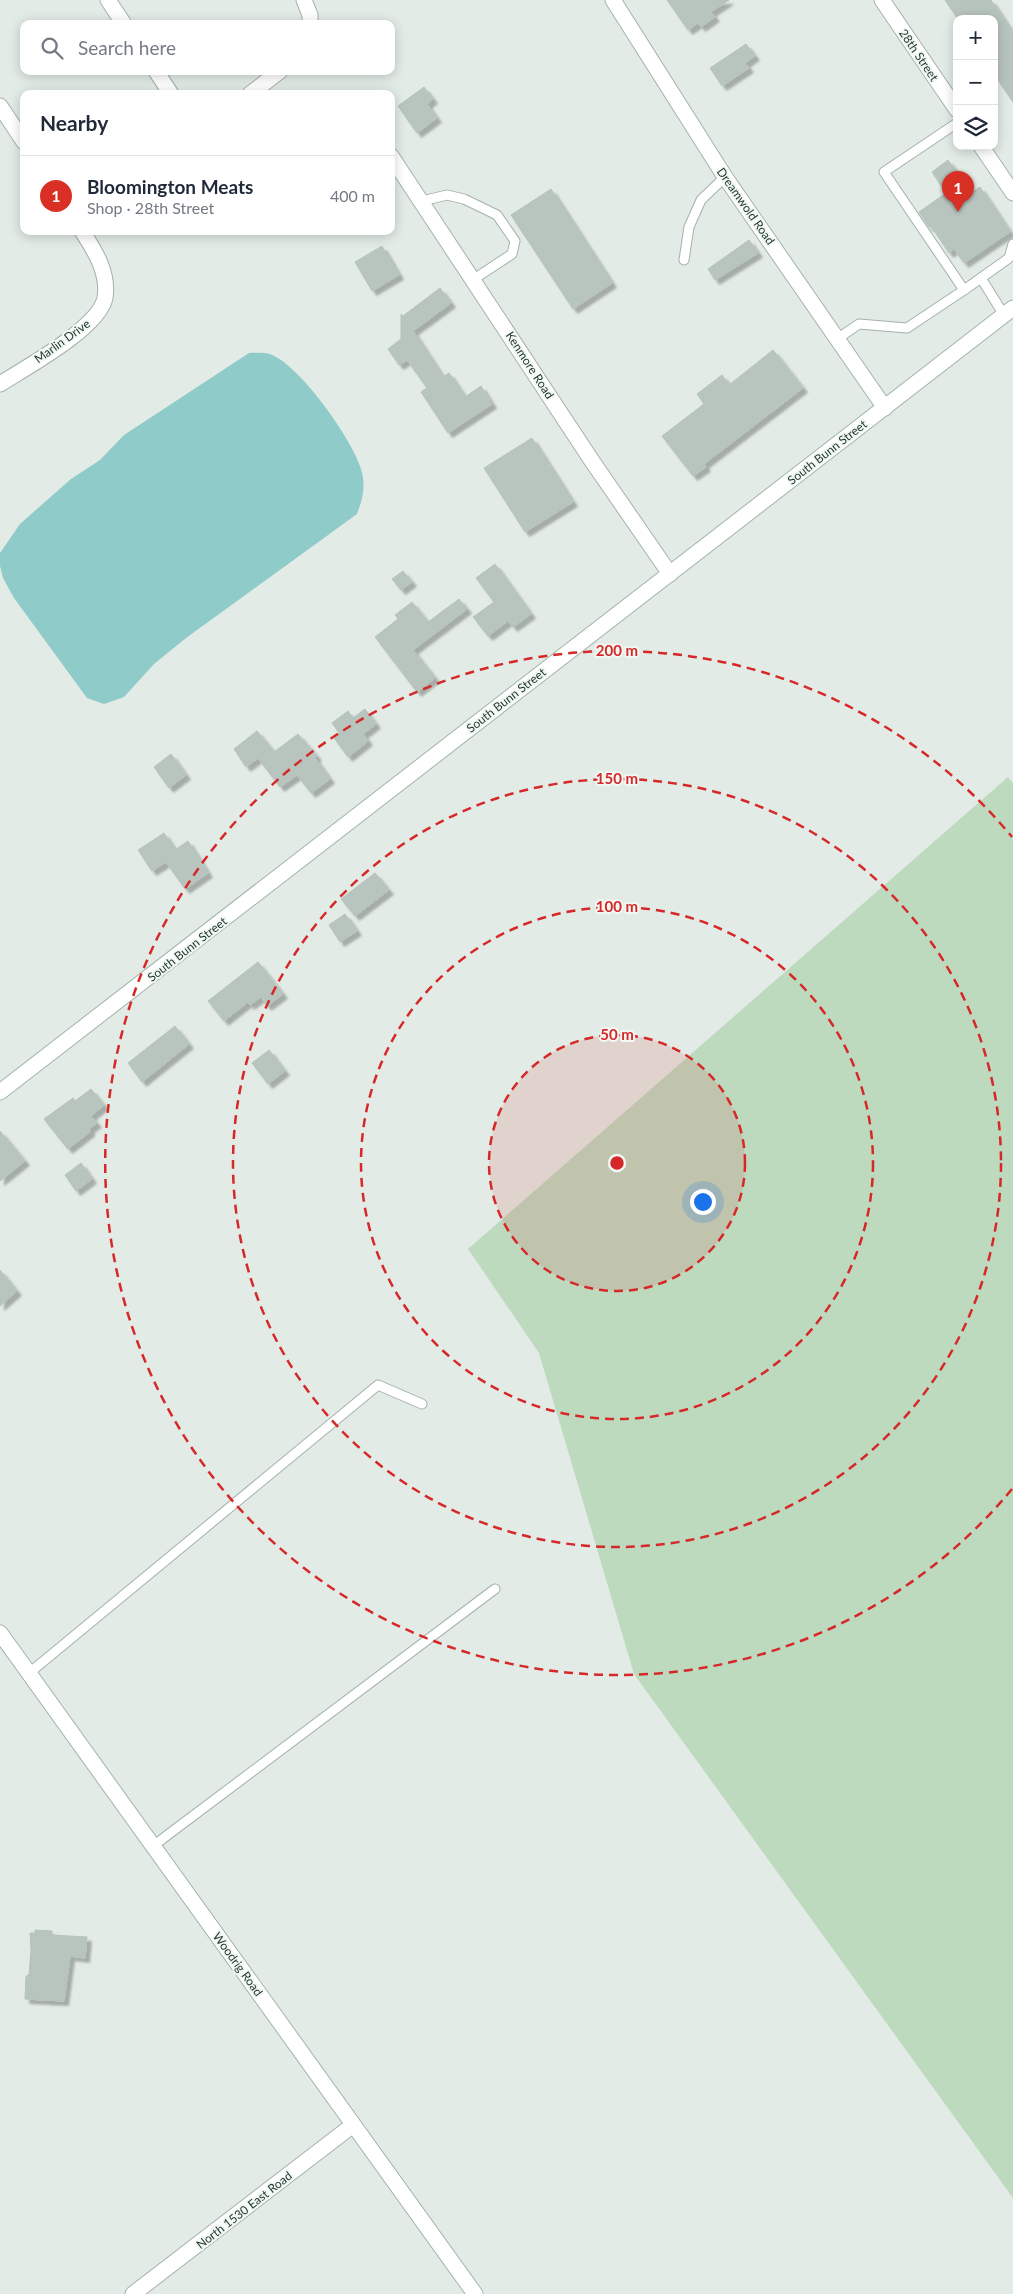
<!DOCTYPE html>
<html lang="en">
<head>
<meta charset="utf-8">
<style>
  :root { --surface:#fff; --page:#f6f6f7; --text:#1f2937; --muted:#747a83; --line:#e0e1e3; --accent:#d93025 }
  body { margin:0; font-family:Lato,sans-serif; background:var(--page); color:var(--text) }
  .controls { position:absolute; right:15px; top:15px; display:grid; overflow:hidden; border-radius:10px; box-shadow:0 2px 12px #0003 }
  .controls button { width:45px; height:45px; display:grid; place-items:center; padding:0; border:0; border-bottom:1px solid var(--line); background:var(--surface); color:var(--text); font:25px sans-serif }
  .you { position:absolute; left:702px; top:1201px; width:18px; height:18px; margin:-12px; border:4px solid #fff; border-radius:50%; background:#1a73e8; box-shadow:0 0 0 8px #1a73e833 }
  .badge { display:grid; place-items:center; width:32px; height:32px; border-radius:50%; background:var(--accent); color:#fff; font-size:16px; font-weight:700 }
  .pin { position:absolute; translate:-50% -41px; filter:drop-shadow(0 1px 2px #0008) }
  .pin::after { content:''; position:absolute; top:26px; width:18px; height:15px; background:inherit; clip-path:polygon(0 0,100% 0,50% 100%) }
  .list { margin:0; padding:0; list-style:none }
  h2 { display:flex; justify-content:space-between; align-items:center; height:65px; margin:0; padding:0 20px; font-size:21px }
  h2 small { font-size:16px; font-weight:400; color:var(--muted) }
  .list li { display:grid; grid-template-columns:32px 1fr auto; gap:15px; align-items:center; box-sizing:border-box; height:80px; padding:0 20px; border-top:1px solid var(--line) }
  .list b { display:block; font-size:19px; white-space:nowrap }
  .list p { margin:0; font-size:16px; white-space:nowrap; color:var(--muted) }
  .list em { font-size:16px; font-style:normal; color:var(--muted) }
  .icon { flex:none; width:28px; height:28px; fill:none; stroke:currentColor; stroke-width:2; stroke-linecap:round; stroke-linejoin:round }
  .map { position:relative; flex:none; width:1013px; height:2294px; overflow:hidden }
  .search { position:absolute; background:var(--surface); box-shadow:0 2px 12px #0003; left:20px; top:20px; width:375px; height:55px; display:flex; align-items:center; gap:12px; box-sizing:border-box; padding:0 18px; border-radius:10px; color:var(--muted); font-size:19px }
  .panel { position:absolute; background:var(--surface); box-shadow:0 2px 12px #0003; left:20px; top:90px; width:375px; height:145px; border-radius:10px }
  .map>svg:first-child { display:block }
</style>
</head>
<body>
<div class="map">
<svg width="1013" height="2294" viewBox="0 0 1013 2294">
  <defs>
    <filter id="shadow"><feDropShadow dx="4.5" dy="4.5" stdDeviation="1" flood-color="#0004"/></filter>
  </defs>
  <rect width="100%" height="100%" fill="#e2ebe5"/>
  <!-- green -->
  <polygon fill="#bddabf" points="1008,777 1013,783 1013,2198 634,1674 539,1353 468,1249"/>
  <!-- water -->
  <path fill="#8fcbc9" d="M249,353c7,0 17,-1 23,2 29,12 80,84 89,114 5,17 2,29 -4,45l-171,124 -32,26 -30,33 -20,7 -17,-6 -73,-100 -11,-20 -3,-12v-13l20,-29 51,-45 29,-19 24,-25z"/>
  <!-- building -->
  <g fill="#b8c5be" stroke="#b5c4bb" filter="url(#shadow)">
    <polygon points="667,0 729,0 711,12 715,17 701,27 698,23 688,30"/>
    <polygon points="945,0 991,0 1013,33 1013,102 994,74 994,19 958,19"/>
    <polygon points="746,44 755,56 745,63 749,68 722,86 710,68"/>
    <polygon points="424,87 433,99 427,104 437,118 417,133 398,106"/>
    <polygon points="948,160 971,193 980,187 1010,232 964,263 954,249 949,253 931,226 929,227 919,212 946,193 932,172"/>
    <polygon points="551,189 612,283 573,309 511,215"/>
    <polygon points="749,240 758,253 715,280 708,269"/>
    <polygon points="382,246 399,275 372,291 355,262"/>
    <polygon points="440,288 451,303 413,331 443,377 449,373 465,397 481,386 492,404 448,433 421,392 427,388 407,360 399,365 388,349 401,339 401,314 403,316"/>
    <polygon points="773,350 803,388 704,464 706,467 693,476 662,436 704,404 697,394 722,375 729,385"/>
    <polygon points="532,438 573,502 525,532 484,468"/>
    <polygon points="495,564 531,614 513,627 508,621 488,636 473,617 494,602 476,578"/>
    <polygon points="403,571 412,582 401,590 392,579"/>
    <polygon points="459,599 467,609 413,650 435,678 417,692 375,637 398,619 395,615 412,602 428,622"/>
    <polygon points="365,709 376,724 363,734 368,741 348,757 334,738 340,734 332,723 348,711 353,718"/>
    <polygon points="257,731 274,752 298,734 317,756 315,758 330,779 311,793 297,775 280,787 258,758 246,767 234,749"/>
    <polygon points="171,754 186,775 169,788 154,767"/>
    <polygon points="164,833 175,850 188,841 208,873 185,889 166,862 152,871 138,850"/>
    <polygon points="375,873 389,890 355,916 341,899"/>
    <polygon points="345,914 357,931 340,942 329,925"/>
    <polygon points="258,962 283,994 267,1006 261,997 250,1005 248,1002 224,1021 208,1001"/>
    <polygon points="175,1026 189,1044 142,1082 128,1063"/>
    <polygon points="269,1050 285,1071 268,1084 252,1063"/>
    <polygon points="91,1089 104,1105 91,1116 97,1123 89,1129 91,1131 68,1149 44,1119 73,1098 75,1101"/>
    <polygon points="0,1131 25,1161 0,1181"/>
    <polygon points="81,1163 92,1179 76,1191 65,1175"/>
    <polygon points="0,1270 17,1291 0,1306"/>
    <polygon points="35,1930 52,1931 52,1935 87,1937 85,1958 70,1956 64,2001 25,1999 26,1976 29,1975 31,1950 30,1933 35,1933"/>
  </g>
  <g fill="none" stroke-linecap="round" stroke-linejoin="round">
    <defs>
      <g id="lane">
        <polyline points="957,123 884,172 964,290 981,278"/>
        <polyline points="422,201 447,195 464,199 497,215 515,241 512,254 474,279"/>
        <polyline points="684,260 689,227 701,200 725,177"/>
        <polyline points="1004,315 981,278 1009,258 1013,244"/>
        <polyline points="837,339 859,324 907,328 964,290"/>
        <polyline points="28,1674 378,1385 422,1404"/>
        <polyline points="153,1846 495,1589"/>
      </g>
      <g id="street">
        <polyline points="108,0 124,24"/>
        <polyline points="304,0 310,15 310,24"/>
        <polyline points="613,0 725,177 885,408"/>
        <polyline points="882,0 957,110"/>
        <polyline points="156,71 171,94"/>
        <polyline points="250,94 280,71"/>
        <polyline points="0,106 24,142"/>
        <polyline points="981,146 1013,193"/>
        <polyline points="391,156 592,461 670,574"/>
        <path d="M0,384c25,-16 99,-56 105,-86 4,-25 -10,-47 -23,-67"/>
        <polyline points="133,2294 353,2125"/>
      </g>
      <g id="secondary">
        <polyline points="0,1092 1013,308"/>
        <polyline points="0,1633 475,2294"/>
      </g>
    </defs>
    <!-- lane casing -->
    <use href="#lane" stroke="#a5b2ab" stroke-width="11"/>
    <!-- street casing -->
    <use href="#street" stroke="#a5b2ab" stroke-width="17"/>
    <!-- secondary casing -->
    <use href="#secondary" stroke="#a2b5ab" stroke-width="17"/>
    <!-- lane -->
    <use href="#lane" stroke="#fff" stroke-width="9"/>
    <!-- street -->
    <use href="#street" stroke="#fff" stroke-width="15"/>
    <!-- secondary -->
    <use href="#secondary" stroke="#fff" stroke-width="15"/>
  </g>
  <!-- distance rings -->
  <circle cx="617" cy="1163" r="128" fill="#d62828" fill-opacity=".12"/>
  <g fill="none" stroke="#d62828" stroke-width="2.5" stroke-dasharray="9 6">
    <circle cx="617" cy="1163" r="128"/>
    <circle cx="617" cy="1163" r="256"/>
    <circle cx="617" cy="1163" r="384"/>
    <path d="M1012 1489A512 512 0 1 1 1012 837"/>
  </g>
  <g text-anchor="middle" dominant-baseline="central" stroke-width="4" stroke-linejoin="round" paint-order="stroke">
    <!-- street labels -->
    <g font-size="12" fill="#243a30" stroke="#f2f8f4">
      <text transform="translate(919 55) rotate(56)">28th Street</text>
      <text transform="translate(746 206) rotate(55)">Dreamwold Road</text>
      <text transform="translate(62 341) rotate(-36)">Marlin Drive</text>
      <text transform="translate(530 365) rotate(57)">Kenmore Road</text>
      <text transform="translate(827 452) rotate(-38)">South Bunn Street</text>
      <text transform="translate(506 700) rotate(-38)">South Bunn Street</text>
      <text transform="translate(187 949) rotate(-38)">South Bunn Street</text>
      <text transform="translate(238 1964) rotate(54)">Woodrig Road</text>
      <text transform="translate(244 2210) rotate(-38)">North 1530 East Road</text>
    </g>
  </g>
  <circle cx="617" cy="1163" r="8" fill="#d62828" stroke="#f2f8f4" stroke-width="2.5"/>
  <g font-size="15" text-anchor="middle" font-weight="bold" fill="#d62828" stroke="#f2f8f4" stroke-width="4" stroke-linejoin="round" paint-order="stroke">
    <text x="617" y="656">200 m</text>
    <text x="617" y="784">150 m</text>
    <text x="617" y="912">100 m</text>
    <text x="617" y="1040">50 m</text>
  </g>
</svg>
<div class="controls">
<button>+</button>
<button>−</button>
<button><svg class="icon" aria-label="layers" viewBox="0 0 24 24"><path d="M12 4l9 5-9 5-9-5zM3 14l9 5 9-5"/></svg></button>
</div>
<div class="you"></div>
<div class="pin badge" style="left:958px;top:212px">1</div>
<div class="search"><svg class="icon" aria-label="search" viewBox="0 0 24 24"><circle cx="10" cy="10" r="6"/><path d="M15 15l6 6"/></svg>Search here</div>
<section class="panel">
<h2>Nearby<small></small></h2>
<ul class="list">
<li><span class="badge">1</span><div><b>Bloomington Meats</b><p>Shop · 28th Street</p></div><em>400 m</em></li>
</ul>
</section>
</div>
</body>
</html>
